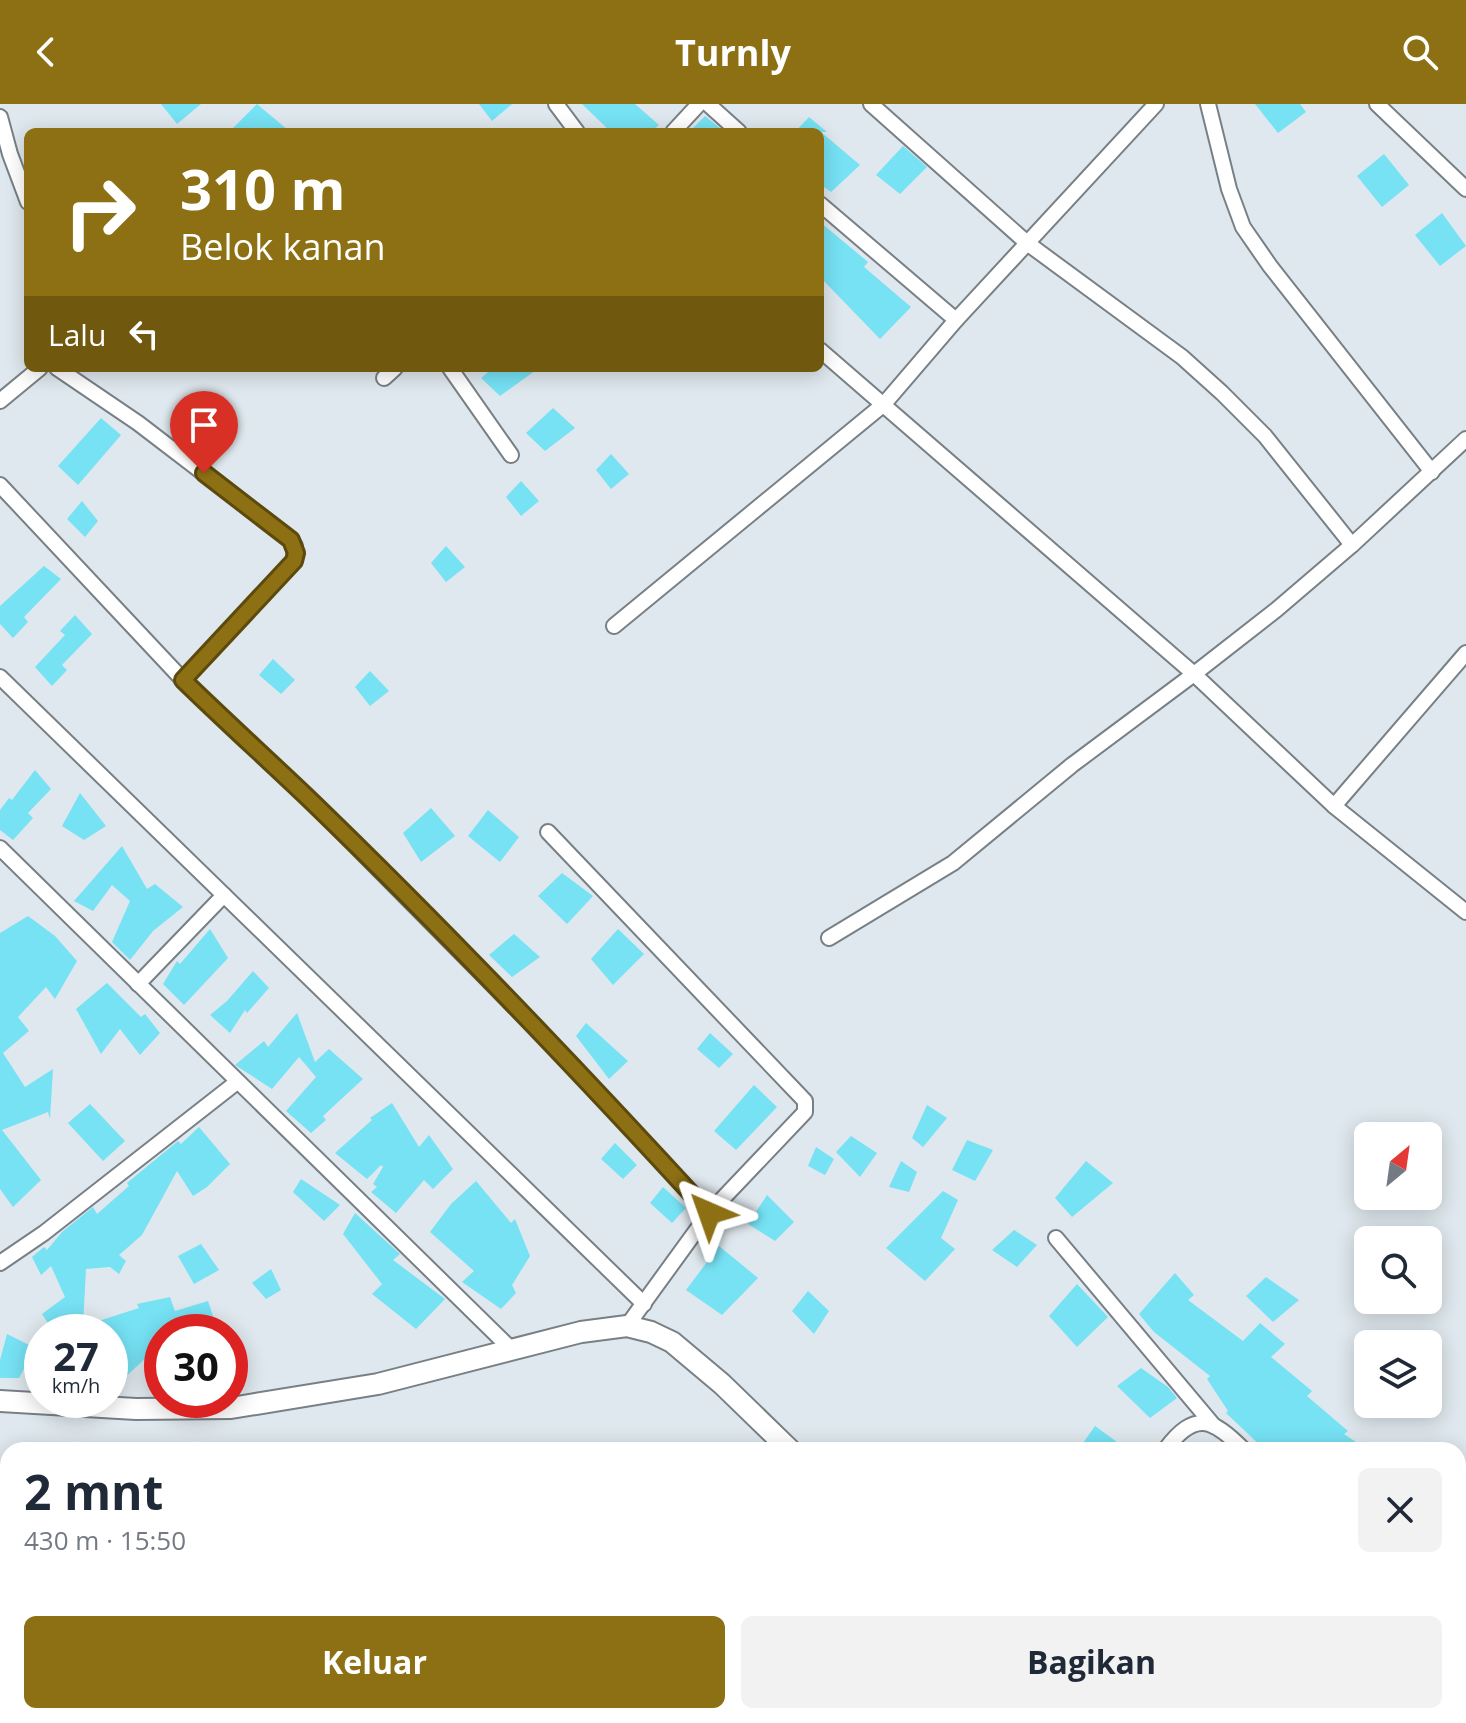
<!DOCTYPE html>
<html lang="id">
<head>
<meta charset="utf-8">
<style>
	body { margin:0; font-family:"Open Sans",sans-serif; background:#f2f2f3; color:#1f2937; height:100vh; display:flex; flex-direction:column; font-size:30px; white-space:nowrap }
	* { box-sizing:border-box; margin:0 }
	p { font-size:26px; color:#747a83 }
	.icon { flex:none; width:44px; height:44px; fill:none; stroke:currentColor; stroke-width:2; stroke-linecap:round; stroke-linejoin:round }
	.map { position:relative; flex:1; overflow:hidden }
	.details { position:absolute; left:0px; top:1338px; width:1466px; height:282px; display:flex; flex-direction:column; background:#fff; border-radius:24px 24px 0 0; box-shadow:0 4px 20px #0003 }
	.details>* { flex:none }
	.banner { position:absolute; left:24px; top:24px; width:800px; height:244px; border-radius:12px; box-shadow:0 4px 20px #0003; background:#8d7013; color:#fff; overflow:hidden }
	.needle { width:52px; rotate:29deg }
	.buttons { position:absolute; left:1354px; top:1018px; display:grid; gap:16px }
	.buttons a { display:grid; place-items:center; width:88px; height:88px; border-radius:12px; background:#fff; box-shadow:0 4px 20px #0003; font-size:40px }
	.speed { position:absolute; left:24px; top:1210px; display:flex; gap:16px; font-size:40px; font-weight:700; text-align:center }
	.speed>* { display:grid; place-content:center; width:104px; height:104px; border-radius:50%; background:#fff; box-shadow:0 4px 20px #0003; line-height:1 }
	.speed small { font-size:20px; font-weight:400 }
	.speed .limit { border:12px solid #d22; background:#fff; color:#111 }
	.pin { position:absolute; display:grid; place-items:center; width:68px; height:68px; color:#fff; margin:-82px -34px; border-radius:50% 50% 50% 0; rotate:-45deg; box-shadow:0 0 8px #0007 }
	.pin .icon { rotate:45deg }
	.me { position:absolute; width:88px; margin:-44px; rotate:317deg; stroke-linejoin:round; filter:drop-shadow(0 0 6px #0008) }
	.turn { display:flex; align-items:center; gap:28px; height:168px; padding:0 24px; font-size:36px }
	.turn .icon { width:104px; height:104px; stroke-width:2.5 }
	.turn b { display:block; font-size:56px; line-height:68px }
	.then { display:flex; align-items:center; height:76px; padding:0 24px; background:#0003; gap:16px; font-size:30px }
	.round { display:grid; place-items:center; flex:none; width:84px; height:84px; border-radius:12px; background:#f2f2f3 }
	.overview { display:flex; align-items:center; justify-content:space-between; height:136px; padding:0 24px }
	h1 { font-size:48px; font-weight:700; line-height:60px }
	.button { display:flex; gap:16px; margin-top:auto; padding:16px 24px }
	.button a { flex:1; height:92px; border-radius:12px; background:#8d7013; color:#fff; font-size:32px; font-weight:700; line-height:92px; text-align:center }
	.button a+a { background:#f2f2f3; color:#1f2937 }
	header { display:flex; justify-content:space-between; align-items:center; height:104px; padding:0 24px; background:#8d7013; color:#fff; font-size:36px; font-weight:700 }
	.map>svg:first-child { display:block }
	.building { fill:#76e2f4 }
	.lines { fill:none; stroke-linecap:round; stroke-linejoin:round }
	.service-casing { stroke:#788085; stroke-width:11 }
	.minor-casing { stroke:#788085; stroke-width:18 }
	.secondary-casing { stroke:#788085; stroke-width:24 }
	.service { stroke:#fff; stroke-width:7 }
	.minor { stroke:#fff; stroke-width:14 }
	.secondary { stroke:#fff; stroke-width:20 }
	.route-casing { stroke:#5c490c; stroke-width:20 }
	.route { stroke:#8d7013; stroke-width:14 }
</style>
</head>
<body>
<header><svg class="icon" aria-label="back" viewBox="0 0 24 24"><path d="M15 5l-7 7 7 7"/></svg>Turnly<svg class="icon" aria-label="search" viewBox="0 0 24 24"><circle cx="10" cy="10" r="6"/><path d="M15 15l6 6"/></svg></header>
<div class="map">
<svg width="1466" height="1619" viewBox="0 0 1466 1619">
	<rect width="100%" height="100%" fill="#dfe8ee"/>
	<g class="building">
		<polygon points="161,0 201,0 177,20"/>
		<polygon points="257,0 282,21 290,28 229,28"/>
		<polygon points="479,0 512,0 492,17"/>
		<polygon points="582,0 635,0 659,21 651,28 611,28"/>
		<polygon points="1255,0 1300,0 1306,8 1278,29"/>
		<polygon points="705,12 720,24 724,28 689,28"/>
		<polygon points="809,13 827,28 821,28 860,61 831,88 820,80 820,28 795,28"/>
		<polygon points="903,42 927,63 900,90 876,71"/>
		<polygon points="1384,50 1409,81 1382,103 1357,72"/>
		<polygon points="1442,109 1466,142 1440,162 1415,131"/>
		<polygon points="820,118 868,158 864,163 911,203 880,235 820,173"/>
		<polygon points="493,264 539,264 500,292 481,274"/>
		<polygon points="553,304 575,324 545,347 526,329"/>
		<polygon points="101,314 121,331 78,381 58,362"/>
		<polygon points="611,350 629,370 611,385 596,366"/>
		<polygon points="521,377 539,397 521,412 506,393"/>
		<polygon points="82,397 98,417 85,433 67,415"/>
		<polygon points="446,442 465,463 446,478 431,459"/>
		<polygon points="44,462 61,475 24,513 28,518 13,534 0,520 0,502"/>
		<polygon points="75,511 92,530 62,561 67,566 52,582 35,563 65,531 60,527"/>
		<polygon points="273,555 295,576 281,590 259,571"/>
		<polygon points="370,567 389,587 370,602 355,583"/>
		<polygon points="35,666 51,685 28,709 33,714 13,736 0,726 0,706 9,694 12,696"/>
		<polygon points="80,689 106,722 84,736 62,722"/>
		<polygon points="431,704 455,732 421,758 403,729"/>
		<polygon points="488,706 519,733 500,758 468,732"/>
		<polygon points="122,742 147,785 155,780 183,803 153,827 130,856 112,838 130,797 112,781 93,807 74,797"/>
		<polygon points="562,769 593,792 567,820 538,792"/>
		<polygon points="28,812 55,832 77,857 55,895 46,883 18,913 29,927 3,949 25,983 53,965 50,1015 48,1008 2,1026 41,1076 13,1103 0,1085 0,829"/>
		<polygon points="210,825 228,854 184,901 163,880 177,857 180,860"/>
		<polygon points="618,825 644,850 613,881 591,855"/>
		<polygon points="514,830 540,853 512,873 489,851"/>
		<polygon points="253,867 269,884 247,909 245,906 230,929 210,911 227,897"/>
		<polygon points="107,879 141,913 145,910 160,929 140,951 120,925 101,950 76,905"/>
		<polygon points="297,909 315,958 329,945 363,975 323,1012 326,1016 311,1029 286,1007 316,973 299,953 272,985 235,961 264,937 268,943"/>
		<polygon points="586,919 628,957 609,975 576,932"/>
		<polygon points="710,929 733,950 719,964 697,945"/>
		<polygon points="754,981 777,1003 736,1046 714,1027"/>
		<polygon points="392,999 419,1043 429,1031 453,1065 433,1085 424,1076 396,1109 371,1088 377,1083 373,1080 383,1063 381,1061 367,1075 335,1049 372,1016 370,1014"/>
		<polygon points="90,1000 125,1037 103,1057 68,1019"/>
		<polygon points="927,1001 947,1014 923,1043 912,1034"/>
		<polygon points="199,1023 230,1060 207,1083 193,1092 177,1067 142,1131 119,1151 126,1157 119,1170 110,1163 86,1165 83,1222 139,1204 137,1200 170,1193 175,1207 208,1197 214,1215 196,1228 162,1228 162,1239 122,1276 110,1246 110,1228 54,1228 42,1210 65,1193 51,1162 41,1171 32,1153 44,1143 47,1146 62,1128 93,1103 97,1110 129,1082 127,1079 178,1037 181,1040"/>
		<polygon points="851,1032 877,1049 860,1073 836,1048"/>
		<polygon points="967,1036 993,1046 975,1077 952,1066"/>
		<polygon points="615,1039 637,1061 623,1075 601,1055"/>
		<polygon points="816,1043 834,1055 825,1071 808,1062"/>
		<polygon points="901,1057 917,1068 909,1088 889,1083"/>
		<polygon points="1086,1057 1113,1079 1072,1113 1055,1094"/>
		<polygon points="301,1075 340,1101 324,1117 293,1088"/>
		<polygon points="476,1077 511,1119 515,1115 530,1152 512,1181 516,1189 501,1205 462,1178 474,1167 430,1128 451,1100"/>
		<polygon points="663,1083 686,1104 672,1119 650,1099"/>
		<polygon points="943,1087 958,1096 941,1134 955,1145 925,1177 886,1144"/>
		<polygon points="767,1091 794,1118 775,1137 748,1120"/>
		<polygon points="355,1109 400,1150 393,1156 445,1195 416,1225 372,1190 382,1180 343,1130"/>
		<polygon points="1014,1126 1037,1141 1017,1163 992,1146"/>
		<polygon points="201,1140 219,1166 194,1180 178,1152"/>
		<polygon points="719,1142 758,1174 722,1211 686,1186"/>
		<polygon points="271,1165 281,1186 266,1195 252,1179"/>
		<polygon points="1175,1169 1194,1191 1188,1196 1243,1237 1260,1219 1285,1240 1271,1253 1312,1287 1307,1292 1348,1327 1344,1330 1368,1346 1265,1346 1226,1309 1228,1307 1207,1275 1210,1272 1154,1228 1139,1210"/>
		<polygon points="1266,1173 1299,1196 1273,1218 1246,1192"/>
		<polygon points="1077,1180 1108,1213 1077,1243 1049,1212"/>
		<polygon points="808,1187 829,1207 814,1230 792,1207"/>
		<polygon points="7,1230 35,1244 19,1274 0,1274 0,1256"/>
		<polygon points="1141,1264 1168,1283 1177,1294 1150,1314 1117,1282"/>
		<polygon points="1095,1322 1128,1346 1078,1346"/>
	</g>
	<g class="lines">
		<g class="service-casing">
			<g id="service">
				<polyline points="924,1612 930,1619"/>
				<polyline points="760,1619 762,1612"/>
				<polyline points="1072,1619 1081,1612"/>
			</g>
		</g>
		<g class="minor-casing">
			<g id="minor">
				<polyline points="556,0 577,28"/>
				<polyline points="708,0 739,28"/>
				<polyline points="871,0 1027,139 1182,253 1222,289 1265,332 1352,441"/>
				<polyline points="1208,0 1229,85 1243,123 1270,162 1432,368"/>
				<polyline points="1377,0 1466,85"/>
				<polyline points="0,13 10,50 28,98"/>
				<polyline points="673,28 699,0"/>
				<polyline points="820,100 956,216"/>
				<polyline points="820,246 1194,570 1334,702 1466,808"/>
				<polyline points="57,264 138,319 291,436 295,442 294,457 183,576"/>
				<polyline points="450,264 511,351"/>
				<polyline points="384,274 395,264"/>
				<polyline points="0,297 40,264"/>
				<polyline points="0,381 183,576 307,693 571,960 709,1109 627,1222"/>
				<polyline points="614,522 884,300 956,216 1156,0"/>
				<polyline points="0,573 644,1200"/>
				<polyline points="1334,702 1466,549"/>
				<polyline points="548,728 805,997 805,1008 709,1109"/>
				<polyline points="0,744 512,1246"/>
				<polyline points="829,834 953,759 1072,661 1194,570 1276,506 1352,441 1466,335"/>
				<polyline points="138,880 224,791"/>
				<polyline points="1056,1134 1214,1322"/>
				<polyline points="0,1159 44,1129 237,978"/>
				<path d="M1165,1346C1195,1306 1212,1314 1244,1346"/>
				<polyline points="1458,1551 1466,1552"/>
				<polyline points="1386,1619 1393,1612"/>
			</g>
		</g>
		<g class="secondary-casing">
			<g id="secondary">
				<polyline points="0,1297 136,1305 231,1304 378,1280 581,1228 627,1222 651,1228 672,1238 722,1280 790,1346"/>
				<polyline points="1095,1612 1104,1619"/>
			</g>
		</g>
		<use href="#service" class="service"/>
		<use href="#minor" class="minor"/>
		<use href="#secondary" class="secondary"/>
	</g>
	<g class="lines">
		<g class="route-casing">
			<path id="route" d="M204,369L291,436L296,449L294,457L183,576C224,616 266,654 307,693C446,827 579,967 709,1109"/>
		</g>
		<use href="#route" class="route"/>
	</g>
</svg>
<div class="buttons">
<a><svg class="needle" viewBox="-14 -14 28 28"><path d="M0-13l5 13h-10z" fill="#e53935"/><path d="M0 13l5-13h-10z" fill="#747a83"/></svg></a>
<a><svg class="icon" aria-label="search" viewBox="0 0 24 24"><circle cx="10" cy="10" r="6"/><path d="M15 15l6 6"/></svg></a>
<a><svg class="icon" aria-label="layers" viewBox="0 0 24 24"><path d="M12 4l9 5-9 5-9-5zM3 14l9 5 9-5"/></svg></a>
</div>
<div class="speed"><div>27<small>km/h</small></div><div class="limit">30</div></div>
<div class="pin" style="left:204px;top:369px;background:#d93025"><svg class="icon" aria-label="arrive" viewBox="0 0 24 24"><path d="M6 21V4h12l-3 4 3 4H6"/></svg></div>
<svg class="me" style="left:709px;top:1109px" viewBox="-20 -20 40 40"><path d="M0-17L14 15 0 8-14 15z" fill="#8d7013" stroke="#fff" stroke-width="4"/></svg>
<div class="banner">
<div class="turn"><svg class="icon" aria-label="right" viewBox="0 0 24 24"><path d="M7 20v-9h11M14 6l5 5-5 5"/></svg><div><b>310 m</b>Belok kanan</div></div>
<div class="then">Lalu<svg class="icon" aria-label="left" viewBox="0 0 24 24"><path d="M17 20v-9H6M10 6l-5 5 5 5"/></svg></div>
</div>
<section class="details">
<div class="overview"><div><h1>2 mnt</h1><p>430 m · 15:50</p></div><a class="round"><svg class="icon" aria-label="close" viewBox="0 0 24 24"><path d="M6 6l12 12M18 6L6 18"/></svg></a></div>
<div class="button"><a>Keluar</a><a>Bagikan</a></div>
</section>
</div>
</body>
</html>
